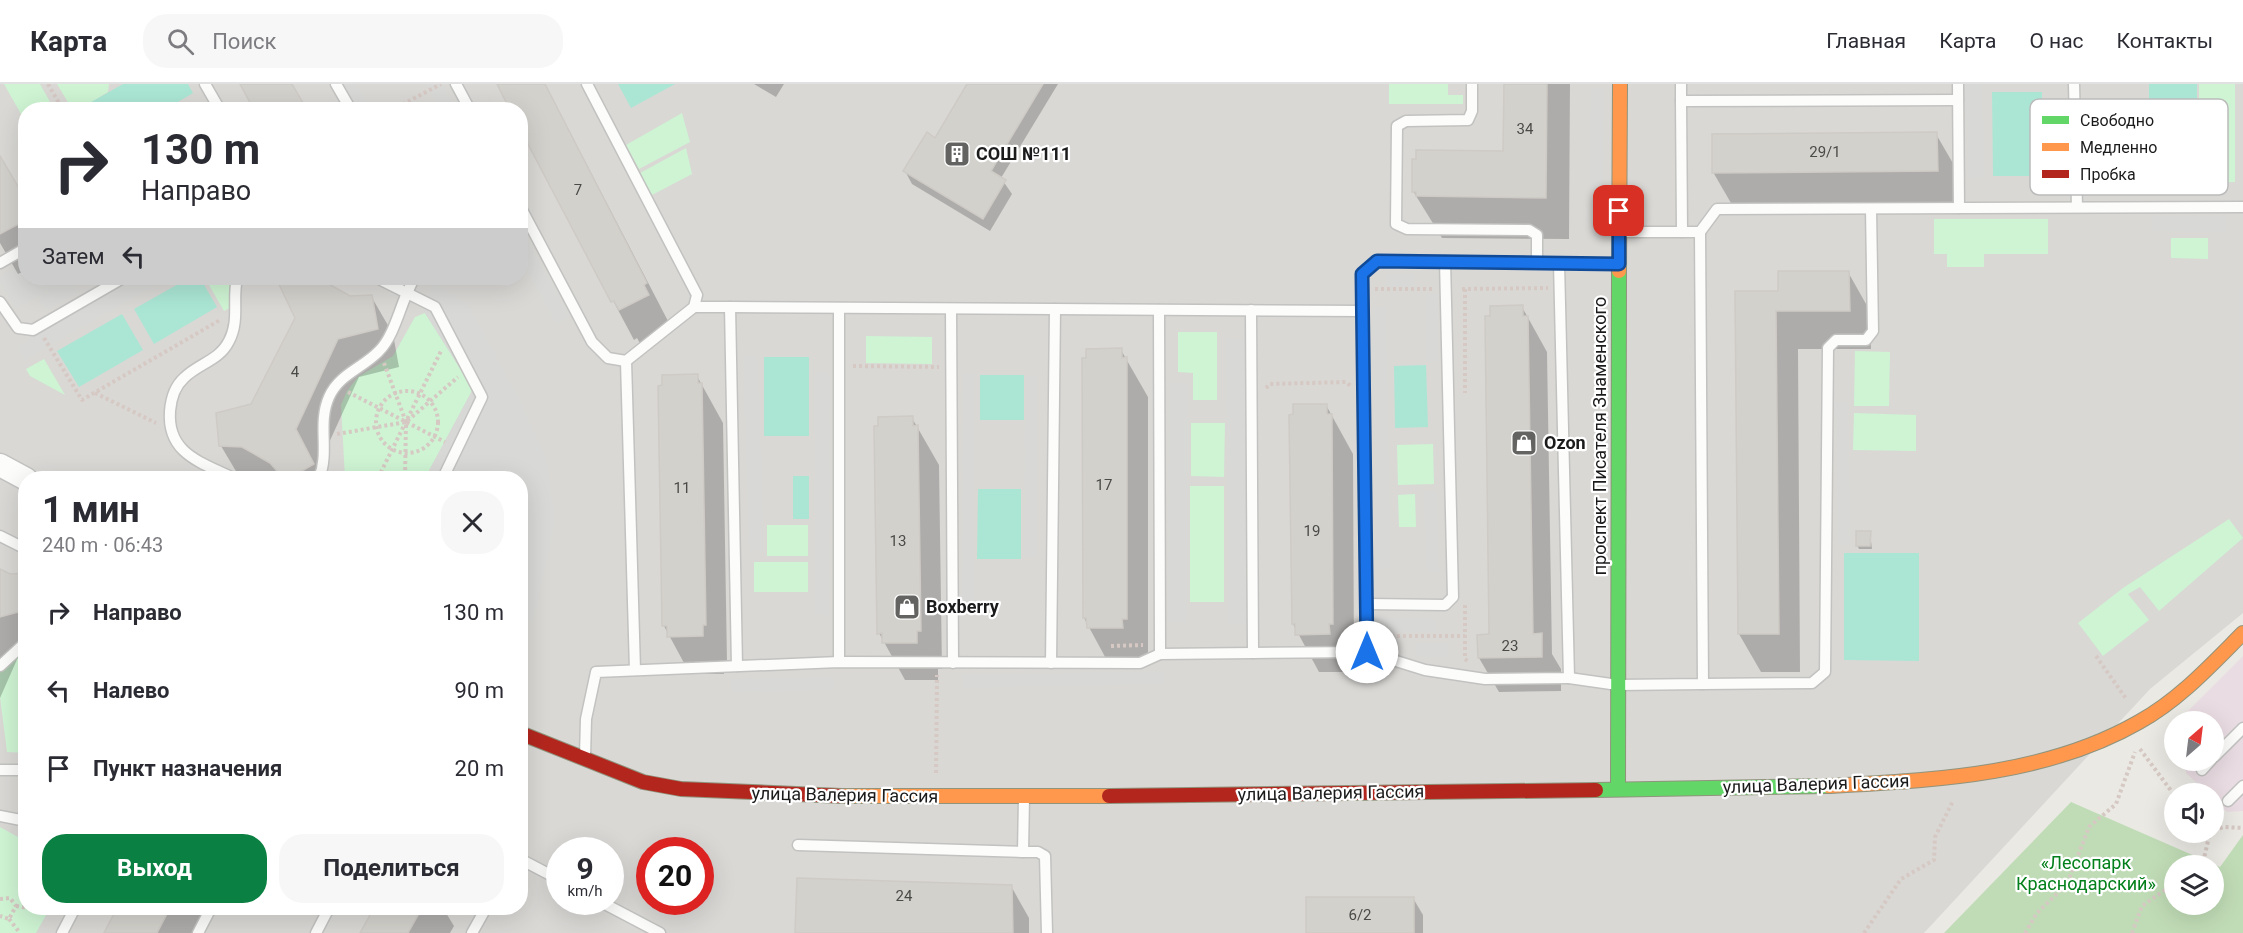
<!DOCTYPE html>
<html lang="ru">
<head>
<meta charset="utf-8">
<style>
	body { margin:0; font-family:Roboto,sans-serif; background:#f7f7f7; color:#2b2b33; height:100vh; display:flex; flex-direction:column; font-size:22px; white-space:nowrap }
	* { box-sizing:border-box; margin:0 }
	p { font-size:20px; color:#7c7c81 }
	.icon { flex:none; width:33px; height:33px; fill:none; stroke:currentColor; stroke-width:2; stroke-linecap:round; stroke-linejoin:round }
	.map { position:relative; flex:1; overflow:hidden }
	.sheet { position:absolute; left:18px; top:387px; width:510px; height:444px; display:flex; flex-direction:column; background:#fff; border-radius:24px; box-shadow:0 6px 24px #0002 }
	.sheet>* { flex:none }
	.guide { position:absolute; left:18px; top:18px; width:510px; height:183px; border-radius:24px; box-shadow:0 6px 24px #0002; background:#fff; color:#2b2b33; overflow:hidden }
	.needle { width:39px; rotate:28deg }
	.fabs { position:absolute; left:2164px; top:627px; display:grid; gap:12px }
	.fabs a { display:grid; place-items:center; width:60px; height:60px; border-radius:50%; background:#fff; box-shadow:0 6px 24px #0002; font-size:30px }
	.speed { position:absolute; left:546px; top:753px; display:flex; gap:12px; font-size:30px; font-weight:700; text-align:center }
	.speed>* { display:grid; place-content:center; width:78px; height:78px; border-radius:50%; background:#fff; box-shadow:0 6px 24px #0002; line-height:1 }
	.speed small { font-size:15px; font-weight:400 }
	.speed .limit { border:9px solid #d22; background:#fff; color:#111 }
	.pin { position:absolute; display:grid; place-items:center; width:51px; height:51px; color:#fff; margin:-26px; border-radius:12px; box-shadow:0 3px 9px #0006 }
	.me { position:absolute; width:66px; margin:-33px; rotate:0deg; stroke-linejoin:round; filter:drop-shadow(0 0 4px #0008) }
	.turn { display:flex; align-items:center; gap:21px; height:126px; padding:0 24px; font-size:27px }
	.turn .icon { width:78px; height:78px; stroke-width:2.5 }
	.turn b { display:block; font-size:42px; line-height:51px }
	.then { display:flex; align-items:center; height:57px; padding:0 24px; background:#0003; gap:12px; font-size:22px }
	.round { display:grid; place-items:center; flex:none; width:63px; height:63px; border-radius:24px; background:#f7f7f7 }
	.headline { display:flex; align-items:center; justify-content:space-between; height:102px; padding:0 24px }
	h1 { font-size:36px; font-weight:700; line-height:45px }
	.action { display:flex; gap:12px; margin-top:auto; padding:12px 24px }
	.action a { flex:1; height:69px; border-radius:24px; background:#0b8043; color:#fff; font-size:24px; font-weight:700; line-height:69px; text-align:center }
	.action a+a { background:#f7f7f7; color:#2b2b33 }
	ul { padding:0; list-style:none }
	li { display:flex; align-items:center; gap:18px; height:78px; padding:0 24px }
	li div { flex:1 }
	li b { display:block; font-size:22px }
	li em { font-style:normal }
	header { display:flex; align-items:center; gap:36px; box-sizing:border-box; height:84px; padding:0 30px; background:#fff; border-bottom:2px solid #e1e1e2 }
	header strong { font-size:28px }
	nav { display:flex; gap:33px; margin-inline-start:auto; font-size:21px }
	.search { width:420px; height:54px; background:#f7f7f7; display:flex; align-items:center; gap:15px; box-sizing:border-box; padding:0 21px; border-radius:24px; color:#7c7c81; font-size:22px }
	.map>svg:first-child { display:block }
	.residential { fill:#d9d8d5; fill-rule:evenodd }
	.industrial { fill:#e9dce2 }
	.forest { fill:#c0dcb6; fill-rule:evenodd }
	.park { fill:#cef4d3 }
	.pitch { fill:#abe6d4 }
	.parking { fill:#d8d8d6 }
	.shadow { fill:#0003 }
	.building { fill:#d3d1cc; stroke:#cecac5; stroke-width:1.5 }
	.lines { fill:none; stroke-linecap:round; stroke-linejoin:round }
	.lane-casing { stroke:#c2c2c0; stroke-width:13 }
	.street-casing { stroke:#c2c2c0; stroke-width:25 }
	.fast-casing { stroke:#90947c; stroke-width:16 }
	.slow-casing { stroke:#90947c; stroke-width:16 }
	.jam-casing { stroke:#90947c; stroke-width:16 }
	.path { stroke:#d6c8c3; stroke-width:4; stroke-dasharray:3 3; stroke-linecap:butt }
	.lane { stroke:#fcfcfb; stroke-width:10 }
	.street { stroke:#fcfcfb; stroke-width:22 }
	.fast { stroke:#63d668; stroke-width:14 }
	.slow { stroke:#ff974d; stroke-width:14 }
	.jam { stroke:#b3261e; stroke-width:14 }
	.route-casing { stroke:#114b97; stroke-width:15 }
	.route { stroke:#1a73e8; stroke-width:10 }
	.labels { text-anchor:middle; stroke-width:4.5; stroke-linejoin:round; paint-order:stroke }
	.number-label { font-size:15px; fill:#4a4a48 }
	.poi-label { font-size:18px; font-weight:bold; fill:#1b1b1b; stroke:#fff; text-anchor:start }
	.street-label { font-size:18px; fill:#1b1b1b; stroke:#fff }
	.park-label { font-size:18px; fill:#03801b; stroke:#fff }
	.key { fill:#fff; stroke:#bbb; stroke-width:1.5 }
	.key-label { font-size:16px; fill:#1b1b1b }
</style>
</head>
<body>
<header>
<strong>Карта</strong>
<div class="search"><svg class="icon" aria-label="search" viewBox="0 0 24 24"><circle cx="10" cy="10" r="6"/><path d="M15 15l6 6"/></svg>Поиск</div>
<nav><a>Главная</a><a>Карта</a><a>О нас</a><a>Контакты</a></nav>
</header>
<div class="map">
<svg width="2243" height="849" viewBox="0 0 2243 849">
	<rect width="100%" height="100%" fill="#eae9e4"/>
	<path class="residential" d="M0,0H2243V529L2150,605L1924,849H0ZM26,26H520V194H26ZM26,394H520V824H26ZM560,766H610V818H560ZM650,766H700V818H650Z"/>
	<polygon class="industrial" points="2243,572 2243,727 2227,728 2214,715 2214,710 2208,709 2186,689 2186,677 2214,676 2214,638 2179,636"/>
	<path class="forest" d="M2071,718L2220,783L2243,751V849H1944ZM2175,782H2214V820H2175Z"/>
	<g class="park">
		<polygon points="4,0 40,0 54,25 26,26 25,37"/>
		<polygon points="57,0 109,0 108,8 79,26 72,25"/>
		<polygon points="1389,0 1448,0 1448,11 1463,11 1463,20 1389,20"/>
		<polygon points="2199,0 2235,0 2235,98 2199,99"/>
		<polygon points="682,29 690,58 639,85 626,61"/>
		<polygon points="686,64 692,90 652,111 640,89"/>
		<polygon points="1934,135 2048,135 2048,170 1984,170 1984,183 1947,183 1947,170 1934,170"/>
		<polygon points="2171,154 2208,154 2208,175 2171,174"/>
		<polygon points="205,194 231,194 233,222 224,227"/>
		<polygon points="425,229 473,305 425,394 345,394 341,321 347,307 358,293 393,272 415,233"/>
		<polygon points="1178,248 1217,248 1217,316 1193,316 1193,289 1178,288"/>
		<polygon points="866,252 932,253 932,280 866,279"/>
		<polygon points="1855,267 1890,268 1889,322 1854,322"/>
		<polygon points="44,275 65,311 30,292 26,285"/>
		<polygon points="1854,329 1916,331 1916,367 1853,366"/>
		<polygon points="1191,339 1225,339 1224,393 1191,392"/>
		<polygon points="1433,360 1434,400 1398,401 1397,361"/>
		<rect x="1190" y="402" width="34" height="116"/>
		<polygon points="1415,410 1416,443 1399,443 1398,411"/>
		<polygon points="2229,435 2243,454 2159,527 2140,503 2128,510 2149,536 2103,572 2078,539 2123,504"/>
		<rect x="767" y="441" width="41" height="31"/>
		<rect x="754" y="478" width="54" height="30"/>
		<polygon points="25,553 25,669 7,668 0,613 0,581"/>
		<polygon points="0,743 25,757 26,824 50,824 36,849 0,849"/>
	</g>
	<g class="pitch">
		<polygon points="123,0 188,0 193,9 166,25 79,25"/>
		<polygon points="618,0 675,0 631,24"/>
		<polygon points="2149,0 2197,0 2197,72 2149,71"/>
		<polygon points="1992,8 2042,8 2043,92 1993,92"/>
		<polygon points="189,194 200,194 217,223 154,260 134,225"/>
		<polygon points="122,230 143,266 79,303 57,267"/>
		<rect x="764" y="273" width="45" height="79"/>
		<polygon points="1426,281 1428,343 1395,344 1394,282"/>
		<rect x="980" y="291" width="44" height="45"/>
		<rect x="793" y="392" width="16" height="43"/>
		<polygon points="978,405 1021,405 1021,475 977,475"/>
		<polygon points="1844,469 1919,469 1919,577 1844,576"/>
	</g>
	<g class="parking">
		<polygon points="341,0 356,0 371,25 356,25"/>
		<polygon points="426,0 443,0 456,25 439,25"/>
		<polygon points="1965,0 1982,0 1985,93 1968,94"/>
		<polygon points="1591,4 1604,4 1603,107 1590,107"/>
		<polygon points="2152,131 2226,132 2226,148 2152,147"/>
		<polygon points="521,143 570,233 556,240 521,174"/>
		<polygon points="25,178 26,194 69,194 15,225 0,199 0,193"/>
		<polygon points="1415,189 1415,203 1386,203 1386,190"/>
		<polygon points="136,194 167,194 25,276 17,262"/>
		<polygon points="69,195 78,209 46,227 38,213"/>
		<polygon points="433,199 469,222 517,311 547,376 555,439 533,537 521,531 520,394 425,394 473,305 423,226"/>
		<rect x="2239" y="203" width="4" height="177"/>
		<polygon points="1425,210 1438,210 1439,277 1426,277"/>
		<polygon points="1372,223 1386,223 1391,484 1377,485"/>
		<polygon points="1226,255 1245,255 1246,540 1228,540"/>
		<polygon points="743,272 758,272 764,467 749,467"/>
		<polygon points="815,288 830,288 829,531 815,531"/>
		<polygon points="963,290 975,290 975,521 962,521"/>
		<polygon points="1025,292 1037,292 1037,473 1024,473"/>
		<polygon points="1169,299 1188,299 1187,539 1168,539"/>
		<polygon points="1835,318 1848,318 1850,461 1838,461"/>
		<polygon points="1424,407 1437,407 1439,488 1426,488"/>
		<polygon points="1374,534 1436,534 1436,548 1373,548"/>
		<rect x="1416" y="559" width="32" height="14"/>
		<polygon points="1164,587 1164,600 963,604 962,591"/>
		<polygon points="833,593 834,606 731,608 731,595"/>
	</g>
	<g class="shadow">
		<polygon points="499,0 545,0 668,237 665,239 670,249 642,263 637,254 634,256 520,42 520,26"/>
		<polygon points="754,0 784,0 776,13"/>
		<polygon points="969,0 1058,0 1001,94 1012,110 990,147 912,100 905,87 935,56"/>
		<polygon points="1504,0 1570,0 1569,155 1442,154 1413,107 1505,69"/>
		<polygon points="1936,50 1958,88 1959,125 1735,126 1713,88"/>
		<polygon points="0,75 26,119 26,186 18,190 0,159"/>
		<polygon points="1848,188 1870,227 1871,265 1798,265 1800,588 1761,588 1739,550 1737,208 1779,208"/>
		<polygon points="281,194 316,194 349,214 371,212 393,250 399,283 359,293 317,385 322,394 240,394 221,362 253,322 297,234 279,195"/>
		<polygon points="1522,223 1547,268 1552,570 1561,585 1561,607 1499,608 1479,574 1491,552"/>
		<polygon points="1121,266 1148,313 1148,573 1110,582 1084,534"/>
		<polygon points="697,292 723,339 727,578 724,578 724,590 690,590 664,542"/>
		<polygon points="1326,321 1353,370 1354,577 1350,577 1351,588 1319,588 1293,540"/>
		<polygon points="912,334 939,381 942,585 938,585 938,596 905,596 879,549"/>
		<polygon points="1870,449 1872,465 1859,465 1857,461"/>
		<polygon points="0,487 9,492 26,491 26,570 19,571 0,614"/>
		<polygon points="1011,802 1029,834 1029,849 797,849"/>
		<polygon points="1413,814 1423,831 1423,849 1308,849"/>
		<polygon points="119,824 212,824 198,849 106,849"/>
		<polygon points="375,824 443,824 454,842 450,849 362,849"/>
	</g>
	<g class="building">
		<polygon points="240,0 292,0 307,26 254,26"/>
		<polygon points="497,0 545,0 647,199 644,201 649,211 619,226 614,217 611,218 520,45 520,26 510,26"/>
		<polygon points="967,0 1043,0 991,87 1006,96 983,135 903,87 927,48 935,54"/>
		<polygon points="1504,0 1547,0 1546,114 1416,112 1416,108 1412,108 1412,75 1416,75 1416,66 1503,67"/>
		<polygon points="1937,48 1938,87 1712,89 1712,50"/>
		<polygon points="0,72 26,116 26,136 0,150"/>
		<polygon points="1778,187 1849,187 1850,227 1776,227 1779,550 1738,550 1735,207 1778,207"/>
		<polygon points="276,194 318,194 350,212 372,211 378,245 338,255 296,345 314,380 290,394 283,394 270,379 242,363 219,362 216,329 251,320 295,234"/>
		<polygon points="1523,221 1523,232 1528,232 1533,550 1542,549 1542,573 1478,574 1477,551 1489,550 1485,232 1490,232 1490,222"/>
		<polygon points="1122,264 1122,274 1127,273 1127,535 1122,535 1123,544 1087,544 1086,534 1083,534 1082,274 1086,274 1086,265"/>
		<polygon points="698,290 698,299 702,299 706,541 703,541 703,552 667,553 667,542 662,542 658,302 662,301 662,291"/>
		<polygon points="1293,320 1327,320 1327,330 1332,330 1333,540 1329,540 1330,550 1295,551 1295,540 1292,540 1289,331 1293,330"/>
		<polygon points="913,332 913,342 918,341 921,547 917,547 917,559 882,559 882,549 877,550 874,342 878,342 878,333"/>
		<polygon points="1856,447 1871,447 1870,462 1856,462"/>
		<polygon points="0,485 10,490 26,489 26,526 0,533"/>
		<polygon points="797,794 1012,801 1013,849 795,849"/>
		<rect x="1306" y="813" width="108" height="36"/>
		<polygon points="117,824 170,824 157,849 104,849"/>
		<polygon points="374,824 422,824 408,849 360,849"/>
	</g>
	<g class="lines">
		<g class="lane-casing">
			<g id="lane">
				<polyline points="205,0 220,26"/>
				<polyline points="336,0 351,26"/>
				<polyline points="456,0 470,26"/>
				<polyline points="1472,0 1472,27 1468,36 1406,37 1397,42 1396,140 1407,145 1529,146 1537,151 1537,179"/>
				<polyline points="1681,0 1681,17"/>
				<polyline points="1958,0 1959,124"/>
				<polyline points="2074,0 2077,123"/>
				<polyline points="520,122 592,258 608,274 626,277 694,223 697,211 587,0"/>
				<polyline points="1622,148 1700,148 1717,125 2243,123"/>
				<polyline points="1682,148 1681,17 1958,16"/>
				<polyline points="0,179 26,164"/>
				<polyline points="1559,179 1616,180"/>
				<polyline points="414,194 407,209 435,223 482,313 443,394"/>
				<polyline points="0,218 18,244 33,246 123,194"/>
				<polyline points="694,223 730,223 737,582"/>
				<polyline points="730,223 1363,227 1362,190 1377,177 1559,179 1569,594 1485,595 1425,586 1367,568"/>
				<polyline points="951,225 953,579"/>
				<polyline points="1159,226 1160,570"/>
				<polyline points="1251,226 1253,569 1367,568 1363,227"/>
				<polyline points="626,277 635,586"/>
				<path d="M233,394C201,378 167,370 170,327C171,315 175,302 184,294C199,279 219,277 229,257C240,236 232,215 237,194"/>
				<path d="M319,394C330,368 317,340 329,313C339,290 363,284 379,267C393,253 399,227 407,209L377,194"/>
				<polyline points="0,452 26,465"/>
				<polyline points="1367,520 1445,521 1453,513 1445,177"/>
				<polyline points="839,578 839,224"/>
				<polyline points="1051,579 1055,225"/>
				<polyline points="0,582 26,558"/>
				<polyline points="1569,594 1618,601 1703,600 1700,148"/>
				<polyline points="1703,600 1812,599 1825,588 1828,264 1836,256 1866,256 1873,247 1871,125"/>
				<polyline points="585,672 586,635 596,588 839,578 1140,579 1160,570 1253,569"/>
				<polyline points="2214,673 2243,644"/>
				<polyline points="0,686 26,686"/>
				<polyline points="2202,686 2211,676"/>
				<polyline points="1024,713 1023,768 1038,768 1045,772 1047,849"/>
				<polyline points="2228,717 2243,702"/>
				<polyline points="0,732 26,737"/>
				<polyline points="798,761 1023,768"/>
				<polyline points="520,775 560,796"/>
				<polyline points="601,818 660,849"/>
				<polyline points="62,849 75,824"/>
				<polyline points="198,849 211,824"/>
				<polyline points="316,849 329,824"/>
				<polyline points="472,849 486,824"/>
			</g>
		</g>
		<g class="street-casing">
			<polyline id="street" points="0,381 26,395"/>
		</g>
		<g class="fast-casing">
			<g id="fast">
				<polyline points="1618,704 1619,187"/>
				<polyline points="1596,706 1828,702"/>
			</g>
		</g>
		<g class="slow-casing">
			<g id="slow">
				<polyline points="1619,187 1620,0"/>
				<path d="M1828,702C1933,696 2045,692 2139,638C2179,616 2211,581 2243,549"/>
				<polyline points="842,712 1109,712"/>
			</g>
		</g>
		<g class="jam-casing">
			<g id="jam">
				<polyline points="520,649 643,698 681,705 842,712"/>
				<polyline points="1109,712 1596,706"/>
			</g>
		</g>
		<g class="path">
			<polyline points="48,0 63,26"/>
			<polyline points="392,26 441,0"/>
			<polyline points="1375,205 1434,205"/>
			<polyline points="1462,205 1548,204"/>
			<polyline points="1465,205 1465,309"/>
			<polyline points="44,254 82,316 220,236"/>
			<polyline points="384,279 406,338 405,394"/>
			<polyline points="853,282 939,283"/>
			<polyline points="1266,304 1270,300 1346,298 1351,302"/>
			<circle cx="407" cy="338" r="31"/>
			<polyline points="348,308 445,358"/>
			<polyline points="95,309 156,339"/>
			<polyline points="337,350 406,338 458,293"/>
			<polyline points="378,394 442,265"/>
			<polyline points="1465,521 1465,575 1469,578"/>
			<polyline points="1379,552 1465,552"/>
			<polyline points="1111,562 1143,561"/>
			<polyline points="2096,572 2127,616"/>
			<polyline points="2140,665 2175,712"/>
			<polyline points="936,689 937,591"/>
			<polyline points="2214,746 2224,743 2243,744"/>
			<polyline points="2199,782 2203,779 2210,748"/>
			<polyline points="0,815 10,814 16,822 9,835 0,832"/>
			<polyline points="16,822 57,829"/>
			<polyline points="9,835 20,849"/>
			<polyline points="1864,849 1901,795 1934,776 1935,753 1953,717"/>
			<polyline points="2025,849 2037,829 2067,800 2089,743 2116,720 2135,668"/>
			<polyline points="2132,849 2142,822 2175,799"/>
		</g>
		<use href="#lane" class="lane"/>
		<use href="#street" class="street"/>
		<use href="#fast" class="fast"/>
		<use href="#slow" class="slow"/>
		<use href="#jam" class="jam"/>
	</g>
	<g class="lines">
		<g class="route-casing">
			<polyline id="route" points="1367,568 1362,190 1377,177 1619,180 1619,127"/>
		</g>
		<use href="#route" class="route"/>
	</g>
	<defs>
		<g id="building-square" transform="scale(1.35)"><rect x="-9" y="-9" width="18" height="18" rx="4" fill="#636361" stroke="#fff"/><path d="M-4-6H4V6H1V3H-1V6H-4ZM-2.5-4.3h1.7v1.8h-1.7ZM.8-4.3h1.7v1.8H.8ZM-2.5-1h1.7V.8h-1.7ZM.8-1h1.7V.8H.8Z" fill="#fff"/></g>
		<g id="shop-square" transform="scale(1.35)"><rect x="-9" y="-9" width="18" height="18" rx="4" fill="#636361" stroke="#fff"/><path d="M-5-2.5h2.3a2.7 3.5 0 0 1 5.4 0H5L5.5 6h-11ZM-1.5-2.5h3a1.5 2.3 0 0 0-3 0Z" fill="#fff"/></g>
	</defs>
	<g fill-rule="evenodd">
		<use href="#building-square" x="957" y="70"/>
		<use href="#shop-square" x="1524" y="359"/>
		<use href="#shop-square" x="907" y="523"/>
	</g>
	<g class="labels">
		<g class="number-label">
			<text x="1525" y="50">34</text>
			<text x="1825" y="73">29/1</text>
			<text x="578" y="111">7</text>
			<text x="295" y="293">4</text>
			<text x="1104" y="406">17</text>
			<text x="682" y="409">11</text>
			<text x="1312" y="452">19</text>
			<text x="898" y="462">13</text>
			<text x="1510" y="567">23</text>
			<text x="904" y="817">24</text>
			<text x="1360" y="836">6/2</text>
		</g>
		<g class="poi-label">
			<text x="976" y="76">СОШ №111</text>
			<text x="1544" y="365">Ozon</text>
			<text x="926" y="529">Boxberry</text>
		</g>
		<g class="street-label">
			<text transform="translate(1600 352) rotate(-90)" y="6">проспект Писателя Знаменского</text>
			<text transform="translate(1816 700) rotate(-2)" y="6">улица Валерия Гассия</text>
			<text transform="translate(1331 709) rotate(-1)" y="6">улица Валерия Гассия</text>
			<text transform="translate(845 711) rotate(1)" y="6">улица Валерия Гассия</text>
		</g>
		<g class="park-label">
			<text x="2086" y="785">«Лесопарк<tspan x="2086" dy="21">Краснодарский»</tspan></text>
		</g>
	</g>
	<rect x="2030" y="15" width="198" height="96" rx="9" class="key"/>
	<rect x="2042" y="32" width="27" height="8" fill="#63d668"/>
	<rect x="2042" y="59" width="27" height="8" fill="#ff974d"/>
	<rect x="2042" y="86" width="27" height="8" fill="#b3261e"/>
	<g class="key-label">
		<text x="2080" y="42">Свободно</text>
		<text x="2080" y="69">Медленно</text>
		<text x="2080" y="96">Пробка</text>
	</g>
</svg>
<div class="fabs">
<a><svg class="needle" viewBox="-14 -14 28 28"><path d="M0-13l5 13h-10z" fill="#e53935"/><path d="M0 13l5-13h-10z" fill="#7c7c81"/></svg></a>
<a><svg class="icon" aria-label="sound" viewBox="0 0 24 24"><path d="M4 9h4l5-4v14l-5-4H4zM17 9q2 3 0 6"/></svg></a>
<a><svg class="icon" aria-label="layers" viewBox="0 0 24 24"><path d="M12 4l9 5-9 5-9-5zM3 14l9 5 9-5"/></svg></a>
</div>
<div class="speed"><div>9<small>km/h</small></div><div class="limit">20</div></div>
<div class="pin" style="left:1619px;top:127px;background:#d93025"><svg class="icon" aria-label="arrive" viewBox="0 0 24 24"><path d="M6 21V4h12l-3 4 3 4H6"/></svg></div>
<svg class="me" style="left:1367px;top:568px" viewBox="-20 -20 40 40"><circle r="19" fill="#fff"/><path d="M0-13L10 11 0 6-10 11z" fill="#1a73e8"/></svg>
<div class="guide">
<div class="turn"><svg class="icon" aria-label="right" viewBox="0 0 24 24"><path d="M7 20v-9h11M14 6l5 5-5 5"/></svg><div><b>130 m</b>Направо</div></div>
<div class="then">Затем<svg class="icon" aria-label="left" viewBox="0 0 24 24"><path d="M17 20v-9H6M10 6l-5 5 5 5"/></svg></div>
</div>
<section class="sheet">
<div class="headline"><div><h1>1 мин</h1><p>240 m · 06:43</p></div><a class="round"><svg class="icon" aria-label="close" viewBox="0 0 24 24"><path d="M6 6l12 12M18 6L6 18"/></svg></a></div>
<ul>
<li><svg class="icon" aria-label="right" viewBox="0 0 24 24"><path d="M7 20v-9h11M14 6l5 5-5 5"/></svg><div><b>Направо</b></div><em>130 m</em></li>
<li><svg class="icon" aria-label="left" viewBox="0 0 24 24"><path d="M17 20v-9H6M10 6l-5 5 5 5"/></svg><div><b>Налево</b></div><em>90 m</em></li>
<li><svg class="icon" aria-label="arrive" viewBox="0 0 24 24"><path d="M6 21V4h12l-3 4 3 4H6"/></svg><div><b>Пункт назначения</b></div><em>20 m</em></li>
</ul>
<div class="action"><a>Выход</a><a>Поделиться</a></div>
</section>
</div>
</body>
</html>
